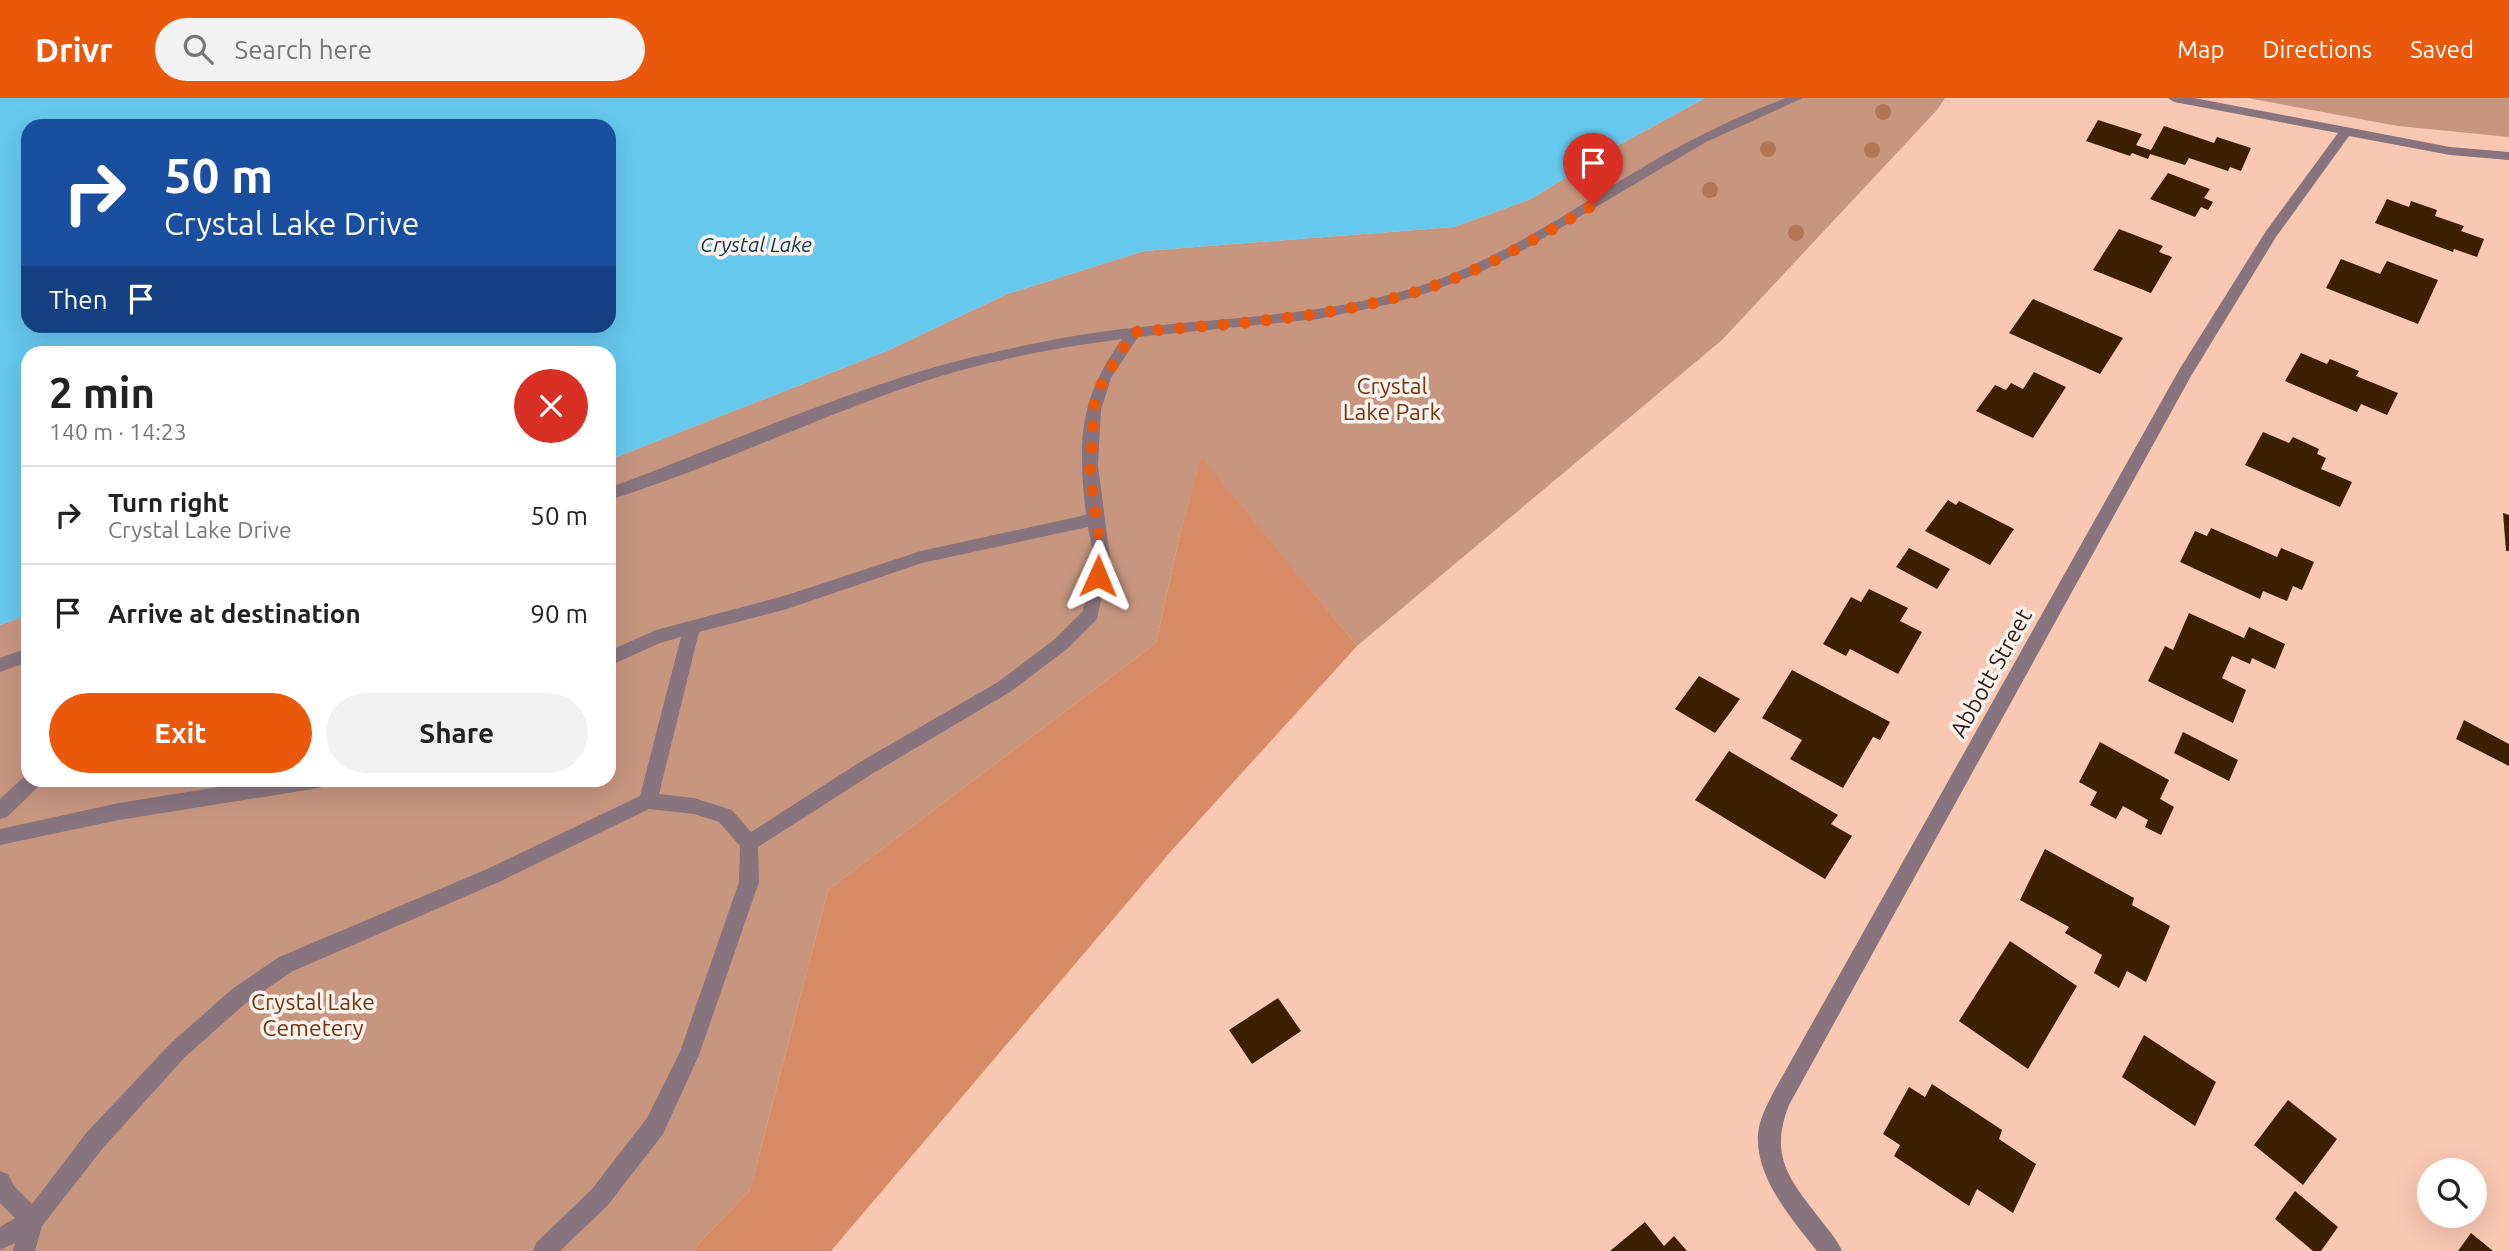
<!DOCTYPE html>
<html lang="en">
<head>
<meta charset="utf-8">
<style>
	body { margin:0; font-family:Ubuntu,sans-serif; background:#f2f2f2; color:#222; height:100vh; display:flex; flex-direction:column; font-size:26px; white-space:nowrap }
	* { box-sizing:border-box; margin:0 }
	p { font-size:23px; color:#767676 }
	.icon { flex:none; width:38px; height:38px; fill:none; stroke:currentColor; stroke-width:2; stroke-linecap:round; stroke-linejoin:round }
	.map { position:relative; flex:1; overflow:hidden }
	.details { position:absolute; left:21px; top:248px; width:595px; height:441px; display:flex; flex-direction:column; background:#fff; border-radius:21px; box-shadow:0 7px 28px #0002 }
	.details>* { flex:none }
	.banner { position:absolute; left:21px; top:21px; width:595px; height:214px; border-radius:21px; box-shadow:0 7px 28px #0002; background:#1a4fa0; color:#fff; overflow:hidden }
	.buttons { position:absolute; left:2417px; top:1060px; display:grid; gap:14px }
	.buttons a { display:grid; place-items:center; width:70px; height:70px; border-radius:50%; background:#fff; box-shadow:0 7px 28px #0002; font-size:35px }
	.pin { position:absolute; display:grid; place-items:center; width:60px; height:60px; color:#fff; margin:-72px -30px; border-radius:50% 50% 50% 0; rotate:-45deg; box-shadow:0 0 7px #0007 }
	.pin .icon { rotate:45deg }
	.me { position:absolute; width:77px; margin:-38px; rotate:1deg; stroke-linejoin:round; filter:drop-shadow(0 0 5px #0008) }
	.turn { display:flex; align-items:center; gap:24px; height:147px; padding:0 28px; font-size:32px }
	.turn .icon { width:91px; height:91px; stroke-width:2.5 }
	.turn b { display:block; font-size:49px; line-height:60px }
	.then { display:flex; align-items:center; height:66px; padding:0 28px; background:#0003; gap:14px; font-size:26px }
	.round { display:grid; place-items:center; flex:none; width:74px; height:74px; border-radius:37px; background:#f2f2f2 }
	.head { display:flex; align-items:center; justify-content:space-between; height:119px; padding:0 28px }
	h1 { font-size:42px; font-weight:600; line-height:52px }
	.primary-button { display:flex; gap:14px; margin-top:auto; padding:14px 28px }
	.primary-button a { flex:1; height:80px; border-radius:42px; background:#ea580c; color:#fff; font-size:28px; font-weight:600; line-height:80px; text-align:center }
	.primary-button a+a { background:#f2f2f2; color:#222 }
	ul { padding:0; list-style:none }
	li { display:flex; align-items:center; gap:21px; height:98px; padding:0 28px; border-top:2px solid #e0e0e0 }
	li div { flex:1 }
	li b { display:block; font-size:26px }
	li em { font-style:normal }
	header { display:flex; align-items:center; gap:42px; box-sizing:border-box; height:98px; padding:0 35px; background:#ea580c; color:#fff }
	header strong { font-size:33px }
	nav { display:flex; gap:38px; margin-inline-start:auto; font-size:24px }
	.search { width:490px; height:63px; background:#f2f2f2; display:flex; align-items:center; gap:18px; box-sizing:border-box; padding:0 24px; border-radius:38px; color:#767676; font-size:26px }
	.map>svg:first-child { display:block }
	.green { fill:#c8967f }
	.forest { fill:#d78b67 }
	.water { fill:#67c8ee; fill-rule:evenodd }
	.building { fill:#3d2000 }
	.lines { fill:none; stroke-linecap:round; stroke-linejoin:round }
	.minor { fill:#88747e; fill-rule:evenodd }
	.tree { fill:#b27656 }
	.route { stroke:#ea580c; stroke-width:12; stroke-dasharray:0 21.6 }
	.labels { text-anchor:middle; stroke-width:7; stroke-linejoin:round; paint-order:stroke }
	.far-water-label { font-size:21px; font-style:italic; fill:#0b3848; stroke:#fdf3ee }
	.park-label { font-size:23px; fill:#78330a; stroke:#fdf3ee }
	.street-label { font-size:23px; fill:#2f1d15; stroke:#fdf3ee }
</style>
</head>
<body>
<header>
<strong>Drivr</strong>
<div class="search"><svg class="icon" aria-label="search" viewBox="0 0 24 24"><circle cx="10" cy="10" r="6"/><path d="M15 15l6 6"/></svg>Search here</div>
<nav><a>Map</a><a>Directions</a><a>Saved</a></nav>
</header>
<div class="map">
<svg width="2509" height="1153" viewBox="0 0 2509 1153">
	<rect width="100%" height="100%" fill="#f9c8b2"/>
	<g class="green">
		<polygon points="1705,0 1945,0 1937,12 1722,242 1357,548 1201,360 1181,432 1156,545 828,792 750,1092 692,1153 0,1153 0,527 28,517 28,682 609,682 609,362 889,252 1007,196 1144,153 1454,129 1531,101 1617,48"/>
		<polygon points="2247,0 2509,0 2509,39 2398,28"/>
	</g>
	<polygon class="forest" points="1201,359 1357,548 1172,752 831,1153 692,1153 750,1092 828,792 1156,545 1181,432"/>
	<path class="water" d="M0,0H1705L1617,48L1531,101L1454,129L1144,153L1007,196L889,252L609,362V256H28V517L0,527ZM28,28H609V228H28Z"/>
	<g class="building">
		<polygon points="2098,22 2142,36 2136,47 2151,52 2164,28 2214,45 2217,39 2251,50 2241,73 2230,69 2228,73 2189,60 2185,67 2150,56 2148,61 2132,55 2130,58 2086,43"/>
		<polygon points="2168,75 2210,91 2204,100 2213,104 2208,112 2201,109 2195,119 2150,101"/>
		<polygon points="2387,101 2409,109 2411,103 2437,112 2435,118 2464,128 2461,133 2484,141 2477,159 2454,151 2453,154 2375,125"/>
		<polygon points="2119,131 2163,148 2159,154 2172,159 2151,195 2093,172"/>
		<polygon points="2341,161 2380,176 2387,163 2438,182 2418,226 2326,190"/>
		<polygon points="2033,201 2123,240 2100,276 2009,235"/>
		<polygon points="2301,255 2327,266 2330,261 2359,273 2356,278 2398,295 2387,317 2361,306 2357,314 2285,283"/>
		<polygon points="2034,274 2066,289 2033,340 1976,313 1995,287 2006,292 2011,285 2023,291"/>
		<polygon points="2263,334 2289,345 2293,339 2319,351 2317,356 2326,360 2321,371 2352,384 2340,409 2245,367"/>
		<polygon points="1948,402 1956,407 1959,403 2014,431 1990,467 1925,433"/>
		<polygon points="2503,415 2509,417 2509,453 2506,453"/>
		<polygon points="2211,430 2277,459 2281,450 2314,464 2302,492 2293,488 2287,503 2263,493 2260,501 2180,464 2195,433 2207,438"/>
		<polygon points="1909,450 1950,471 1937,491 1896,469"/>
		<polygon points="1869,491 1908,510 1900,523 1922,534 1898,576 1850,551 1846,558 1823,546 1851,499 1861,504"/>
		<polygon points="2189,515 2244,540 2249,529 2285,546 2275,571 2252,560 2250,566 2232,558 2222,580 2246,592 2233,625 2148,583 2165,548 2173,552"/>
		<polygon points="1792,572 1890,624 1880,642 1873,639 1843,690 1790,661 1802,642 1762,620"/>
		<polygon points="1699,578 1740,601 1715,635 1675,611"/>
		<polygon points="2464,622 2509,646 2509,668 2456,641"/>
		<polygon points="2183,634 2238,662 2229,683 2174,655"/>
		<polygon points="2100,644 2169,682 2160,701 2174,709 2161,737 2145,729 2148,722 2123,708 2116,721 2090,707 2097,694 2079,684"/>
		<polygon points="1729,653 1838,717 1831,726 1852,738 1825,781 1695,702"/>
		<polygon points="2045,751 2134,800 2132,807 2170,828 2146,884 2127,873 2119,890 2094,875 2102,857 2065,835 2069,829 2020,802"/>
		<polygon points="2010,843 2077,888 2028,971 1959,923"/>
		<polygon points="1278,900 1301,933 1252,966 1229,932"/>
		<polygon points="2144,937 2216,984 2195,1028 2122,979"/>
		<polygon points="1932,986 2002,1032 1999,1041 2036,1066 2013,1115 1977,1091 1969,1108 1894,1058 1900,1047 1883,1036 1909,989 1925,999"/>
		<polygon points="2288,1002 2337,1041 2303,1087 2254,1047"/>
		<polygon points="2295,1093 2338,1129 2321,1153 2313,1153 2275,1121"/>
		<polygon points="1645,1124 1664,1148 1674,1138 1687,1153 1610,1153"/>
		<polygon points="2471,1135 2493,1153 2458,1153"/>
	</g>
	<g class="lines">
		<g class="minor">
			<path d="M1786,0H1803L1706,44L1525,151L1479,175L1430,194L1390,206L1318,221L1138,239L1111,280L1101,312L1098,368L1110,459L1097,521L1067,551L1010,594L872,676L758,749L759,784L699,957L663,1036L608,1107L560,1153H533L536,1145L592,1091L647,1020L680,954L739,784L740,748L719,724L694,716L649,711L499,784L293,873L246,905L185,959L103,1050L42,1128L35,1153H13L15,1145L0,1152V1129L15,1120L0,1105V1073L8,1076L14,1088L32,1106L87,1034L171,945L232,891L279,859L485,772L640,698L681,539L660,545L609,568V553L656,532L787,497L921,453L1086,417C1078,344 1078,302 1122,241C1052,250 980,264 913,287C811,322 712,370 609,402V390C715,350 819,304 928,271C972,258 1017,249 1062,240C1180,218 1302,225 1417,189C1501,162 1574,110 1650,65C1693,40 1738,18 1786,0ZM1088,429L1094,459L1083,513L1055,541L998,584L860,664L751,734L732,712L694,700L659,696L699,534L787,511L922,465Z"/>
			<path d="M2168,0H2194L2450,49L2509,54V62L2450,57L2349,38L2276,139L2191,278L1789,1007C1769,1058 1789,1081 1820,1121C1828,1132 1837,1141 1842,1153H1817C1792,1121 1755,1080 1758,1036C1759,1022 1767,1007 1773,995L2179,272L2266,133L2338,35L2174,4Z"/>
			<polygon points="28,550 28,564 0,574 0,560"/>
			<polygon points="28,675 28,682 41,682 39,688 7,719 0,721 0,701"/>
			<polygon points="262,682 328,682 326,688 319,690 119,722 0,747 0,731 119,705"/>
		</g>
	</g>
	<g class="tree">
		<circle cx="1883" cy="14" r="8"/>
		<circle cx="1768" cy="51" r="8"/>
		<circle cx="1872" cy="52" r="8"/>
		<circle cx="1710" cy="92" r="8"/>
		<circle cx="1796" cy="135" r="8"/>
	</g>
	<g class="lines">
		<path class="route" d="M1098,478L1102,459L1090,376L1094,308L1103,282L1134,234C1229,226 1330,221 1422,192C1482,173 1540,139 1593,107"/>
	</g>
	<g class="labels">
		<g class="far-water-label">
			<text x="756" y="154">Crystal Lake</text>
		</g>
		<g class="park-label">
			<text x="1392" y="296">Crystal<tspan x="1392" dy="26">Lake Park</tspan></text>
			<text x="313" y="912">Crystal Lake<tspan x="313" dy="26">Cemetery</tspan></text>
		</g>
		<g class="street-label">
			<text transform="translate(1991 575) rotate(-61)" y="8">Abbott Street</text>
		</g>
	</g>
</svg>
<div class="buttons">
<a><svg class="icon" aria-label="search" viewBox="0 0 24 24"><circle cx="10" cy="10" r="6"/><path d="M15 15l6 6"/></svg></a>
</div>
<div class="pin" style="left:1593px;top:107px;background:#d93025"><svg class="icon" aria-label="arrive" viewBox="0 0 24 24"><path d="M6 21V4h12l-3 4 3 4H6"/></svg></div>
<svg class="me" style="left:1098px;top:478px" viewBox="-20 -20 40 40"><path d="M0-17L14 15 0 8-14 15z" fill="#ea580c" stroke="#fff" stroke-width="4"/></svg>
<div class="banner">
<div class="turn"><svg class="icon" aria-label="right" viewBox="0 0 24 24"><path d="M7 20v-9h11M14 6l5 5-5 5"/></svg><div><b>50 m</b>Crystal Lake Drive</div></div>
<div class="then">Then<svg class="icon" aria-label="arrive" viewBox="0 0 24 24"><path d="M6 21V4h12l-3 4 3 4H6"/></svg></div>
</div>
<section class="details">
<div class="head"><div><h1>2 min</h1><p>140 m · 14:23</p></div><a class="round" style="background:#d93025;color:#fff"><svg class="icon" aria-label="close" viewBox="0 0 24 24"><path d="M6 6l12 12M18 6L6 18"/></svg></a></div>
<ul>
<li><svg class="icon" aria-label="right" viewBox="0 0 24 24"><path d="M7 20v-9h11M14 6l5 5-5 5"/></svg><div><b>Turn right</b><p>Crystal Lake Drive</p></div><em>50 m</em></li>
<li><svg class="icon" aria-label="arrive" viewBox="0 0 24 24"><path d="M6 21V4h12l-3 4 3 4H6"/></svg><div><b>Arrive at destination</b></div><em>90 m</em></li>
</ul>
<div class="primary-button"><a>Exit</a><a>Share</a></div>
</section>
</div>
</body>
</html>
